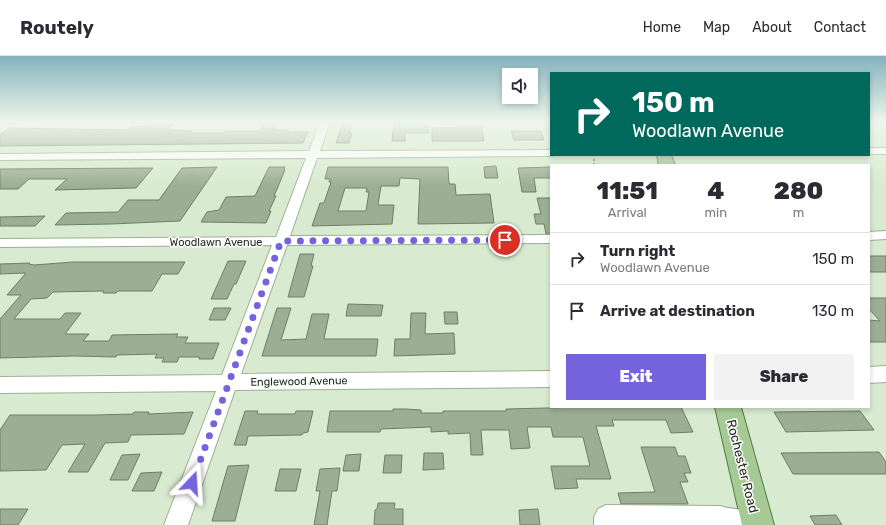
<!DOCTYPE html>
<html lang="en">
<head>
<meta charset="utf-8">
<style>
	body { margin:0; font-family:Rubik,sans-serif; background:#f2f2f3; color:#2b2b33; height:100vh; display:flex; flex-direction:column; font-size:15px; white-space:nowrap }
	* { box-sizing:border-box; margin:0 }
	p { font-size:13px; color:#7c7c81 }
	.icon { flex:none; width:22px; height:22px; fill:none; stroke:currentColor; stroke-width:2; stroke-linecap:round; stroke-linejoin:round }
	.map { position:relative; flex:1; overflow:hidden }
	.details { position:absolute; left:550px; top:108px; width:320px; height:244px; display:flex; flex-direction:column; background:#fff; border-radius:0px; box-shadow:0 2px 6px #0003 }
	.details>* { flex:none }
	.hud { position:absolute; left:550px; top:16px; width:320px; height:84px; border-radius:0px; box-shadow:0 2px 6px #0003; background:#00695c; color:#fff; overflow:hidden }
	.buttons { position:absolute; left:502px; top:12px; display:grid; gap:8px }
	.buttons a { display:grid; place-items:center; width:36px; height:36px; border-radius:0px; background:#fff; box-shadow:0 2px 6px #0003; font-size:20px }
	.pin { position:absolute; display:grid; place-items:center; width:34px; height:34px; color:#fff; margin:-17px; border:2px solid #fff; border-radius:50%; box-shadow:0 1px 4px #0007 }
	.me { position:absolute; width:44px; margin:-22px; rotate:20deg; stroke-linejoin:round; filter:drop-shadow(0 0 3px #0008) }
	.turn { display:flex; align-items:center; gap:14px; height:84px; padding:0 16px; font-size:18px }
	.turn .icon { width:52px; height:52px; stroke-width:2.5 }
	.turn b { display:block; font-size:28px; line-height:34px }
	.eta { display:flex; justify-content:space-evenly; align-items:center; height:68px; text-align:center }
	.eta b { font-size:24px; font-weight:800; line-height:28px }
	.action { display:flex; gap:8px; margin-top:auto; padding:8px 16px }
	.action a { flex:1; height:46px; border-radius:0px; background:#7563dd; color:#fff; font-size:16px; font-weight:800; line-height:46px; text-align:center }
	.action a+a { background:#f2f2f3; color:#2b2b33 }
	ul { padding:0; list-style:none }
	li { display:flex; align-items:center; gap:12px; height:52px; padding:0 16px; border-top:1px solid #e1e1e2 }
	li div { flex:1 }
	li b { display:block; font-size:15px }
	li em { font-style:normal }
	header { display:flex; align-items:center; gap:24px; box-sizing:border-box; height:56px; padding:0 20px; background:#fff; border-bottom:1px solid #e1e1e2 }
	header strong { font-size:19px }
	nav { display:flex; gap:22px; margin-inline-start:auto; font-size:14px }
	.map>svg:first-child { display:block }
	.building { fill:#9cae94; stroke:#6e7f67; fill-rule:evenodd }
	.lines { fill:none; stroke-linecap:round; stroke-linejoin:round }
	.minor-casing { stroke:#9caf94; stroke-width:2 }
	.major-casing { stroke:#527b3e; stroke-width:2 }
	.path { stroke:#7c8976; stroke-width:2; stroke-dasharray:2 2; stroke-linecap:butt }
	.minor { fill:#fff; fill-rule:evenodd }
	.major { fill:#a6ca95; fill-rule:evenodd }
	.route { stroke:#7563dd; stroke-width:7; stroke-dasharray:0 12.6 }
	.labels { text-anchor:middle; stroke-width:3; stroke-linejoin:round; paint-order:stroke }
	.street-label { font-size:11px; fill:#242c21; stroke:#fff }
	.near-street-label { font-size:13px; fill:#242c21; stroke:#fff }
</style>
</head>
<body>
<header>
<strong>Routely</strong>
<nav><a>Home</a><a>Map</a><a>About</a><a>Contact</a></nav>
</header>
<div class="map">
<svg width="886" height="469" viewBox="0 0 886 469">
	<rect width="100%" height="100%" fill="#d8ebd0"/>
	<g class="building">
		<polygon points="265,66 277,66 273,74 288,74 288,76 308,76 303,87 0,90 0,79 10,72 128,74 131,71 173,68 168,74 192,75 190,77 224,77 225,75 260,75"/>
		<polygon points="343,66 353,66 349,77 352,77 349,87 336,87"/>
		<polygon points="428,66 429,77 405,77 405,85 392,85 394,67"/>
		<polygon points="466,71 482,71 484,85 432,85 432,72"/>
		<polygon points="511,75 541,75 544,84 514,84"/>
		<polygon points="496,110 498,122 485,122 484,111"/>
		<polygon points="217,111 180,165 111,168 55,169 66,157 118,156 128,144 159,144 182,112"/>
		<polygon points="269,111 285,111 284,114 285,114 274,140 276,140 269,155 271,155 266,167 201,166 207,156 219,154 226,141 255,140"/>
		<path d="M328,111H448L449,128H455L456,139L490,138L494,167L418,168L420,123L400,122L399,130H381L378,149H394L392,168L312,170L320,147H324L331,126H329L330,123H325ZM345,132H367L366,136H369L366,155H338Z"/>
		<polygon points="551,111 551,122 534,122 536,136 522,136 518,112"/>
		<polygon points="153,112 136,132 55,134 67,123 29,123 18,133 0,133 0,113"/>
		<polygon points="537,142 551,142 551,178 546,178 544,168 536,168 534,158 541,158"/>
		<polygon points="45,160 35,170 0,170 0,161"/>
		<polygon points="300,198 314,198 311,210 313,210 304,241 288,241"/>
		<rect x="869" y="200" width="17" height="16"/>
		<polygon points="228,205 246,205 236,228 234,228 227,243 211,243"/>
		<polygon points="73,206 185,206 178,218 162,218 152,235 118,235 116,237 103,237 104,235 53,236 47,242 31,243 14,263 60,263 65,257 81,257 65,278 89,278 83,285 109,285 112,279 178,278 176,281 188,281 185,287 219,287 213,303 199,303 200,301 179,301 177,306 162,306 164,302 155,302 157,298 117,299 116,301 74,300 0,302 0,263 21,239 7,239 26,217 0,218 0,208 30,207 29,208 34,209"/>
		<polygon points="869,242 886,242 886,286 869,286 869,264 880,265 869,253"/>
		<polygon points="348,248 383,249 381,260 346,260"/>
		<polygon points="214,252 231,252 225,264 209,264"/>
		<polygon points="277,252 291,252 281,284 306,283 312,258 329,258 324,283 378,283 376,300 262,300"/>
		<polygon points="444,256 457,256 458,268 445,268"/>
		<polygon points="411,257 426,257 425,278 454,277 455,298 394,300 395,283 410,283"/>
		<polygon points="588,351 681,351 693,376 671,377 666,364 612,364 614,370 596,370 611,423 576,423 578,432 555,433 551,410 590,410 583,381 553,381 551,371 527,371 530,392 511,393 509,374 481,374 483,399 471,399 470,377 448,378 448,375 431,376 431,371 381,373 380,376 327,376 330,355 393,355 393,353 406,353 421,354 421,357 443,357 443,355 506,355 506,353"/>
		<polygon points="245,355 258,355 257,358 295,358 296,355 313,355 308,376 303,377 302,379 248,380 246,389 234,389"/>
		<polygon points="860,355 874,374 786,376 774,356"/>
		<polygon points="134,356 149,356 148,358 193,356 184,378 131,379 128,386 105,387 88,416 68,416 85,388 62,389 46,414 0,415 0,374 10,359 96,359 133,358"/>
		<polygon points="641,391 675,391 678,400 685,400 691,417 684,417 688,426 680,426 688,448 621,448 618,437 655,436"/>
		<polygon points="879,396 886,406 886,418 793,418 781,397"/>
		<polygon points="424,397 443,397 444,413 423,414"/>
		<polygon points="140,398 128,424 110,424 122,399"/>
		<polygon points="361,398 359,415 343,415 346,399"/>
		<polygon points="385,399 402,399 401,417 383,417"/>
		<polygon points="249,409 235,465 212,465 228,410"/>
		<polygon points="340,412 337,435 332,435 327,469 314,469 320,435 316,435 320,413"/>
		<polygon points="280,413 301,413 296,435 275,435"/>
		<polygon points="162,416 154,435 132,435 141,417"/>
		<polygon points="378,447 395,447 394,453 403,453 403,469 374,469 375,454 377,453"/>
		<polygon points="0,453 28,453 18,469 0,469"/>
		<polygon points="538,453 540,469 520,469 519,454"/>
		<polygon points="836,459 842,469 815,469 810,460"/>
	</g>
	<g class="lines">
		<g class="minor-casing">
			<g id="minor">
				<polygon points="320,66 330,66 320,95 551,94 551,99 555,99 551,100 317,102 290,180 551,179 551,187 287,189 241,318 551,315 551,331 235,334 188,469 164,469 216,335 0,337 0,321 222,319 272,189 0,191 0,183 276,181 306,102 0,104 0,98 309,95"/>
				<rect x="869" y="92" width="17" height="6"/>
				<polygon points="886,175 886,183 869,184 869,176"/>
				<polygon points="886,310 886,326 869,327 869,311"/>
				<path d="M606,449L720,450C735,455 751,452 765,459L769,467L768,469H594V461L598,453Z"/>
			</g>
		</g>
		<g class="major-casing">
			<g id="major">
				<polygon points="657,99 671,99 675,109 659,109"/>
				<polygon points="715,351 741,351 774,469 742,469"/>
			</g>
		</g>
		<polyline class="path" points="594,103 594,109"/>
		<use href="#minor" class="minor"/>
		<use href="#major" class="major"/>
	</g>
	<linearGradient id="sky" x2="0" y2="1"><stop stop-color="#84b2be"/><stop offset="0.5" stop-color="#edf6ea"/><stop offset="1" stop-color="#edf6ea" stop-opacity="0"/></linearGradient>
	<rect width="886" height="131" fill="url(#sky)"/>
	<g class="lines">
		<polyline class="route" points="192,427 281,185 505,184"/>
	</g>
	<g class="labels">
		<g class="street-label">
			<text x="216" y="190">Woodlawn Avenue</text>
			<text transform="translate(299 325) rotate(-1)" y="4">Englewood Avenue</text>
		</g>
		<g class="near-street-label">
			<text transform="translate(743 410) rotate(76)" y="5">Rochester Road</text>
		</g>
	</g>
</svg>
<div class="buttons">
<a><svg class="icon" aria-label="sound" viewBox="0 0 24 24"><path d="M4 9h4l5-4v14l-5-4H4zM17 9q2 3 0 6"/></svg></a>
</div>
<div class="pin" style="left:505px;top:184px;background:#d93025"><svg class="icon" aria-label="arrive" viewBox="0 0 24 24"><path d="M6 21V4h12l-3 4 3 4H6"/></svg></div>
<svg class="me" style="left:192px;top:427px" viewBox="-20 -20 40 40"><path d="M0-17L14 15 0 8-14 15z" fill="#7563dd" stroke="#fff" stroke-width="4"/></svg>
<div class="hud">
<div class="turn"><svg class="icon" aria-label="right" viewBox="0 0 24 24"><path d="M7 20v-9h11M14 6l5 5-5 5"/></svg><div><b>150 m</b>Woodlawn Avenue</div></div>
</div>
<section class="details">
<div class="eta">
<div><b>11:51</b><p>Arrival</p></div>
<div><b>4</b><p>min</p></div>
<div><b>280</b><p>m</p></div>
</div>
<ul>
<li><svg class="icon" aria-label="right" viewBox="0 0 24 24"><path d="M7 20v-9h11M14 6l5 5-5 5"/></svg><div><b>Turn right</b><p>Woodlawn Avenue</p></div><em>150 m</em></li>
<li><svg class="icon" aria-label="arrive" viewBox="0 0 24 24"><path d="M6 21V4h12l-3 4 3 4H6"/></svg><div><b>Arrive at destination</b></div><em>130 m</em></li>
</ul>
<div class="action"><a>Exit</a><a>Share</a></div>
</section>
</div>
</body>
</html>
